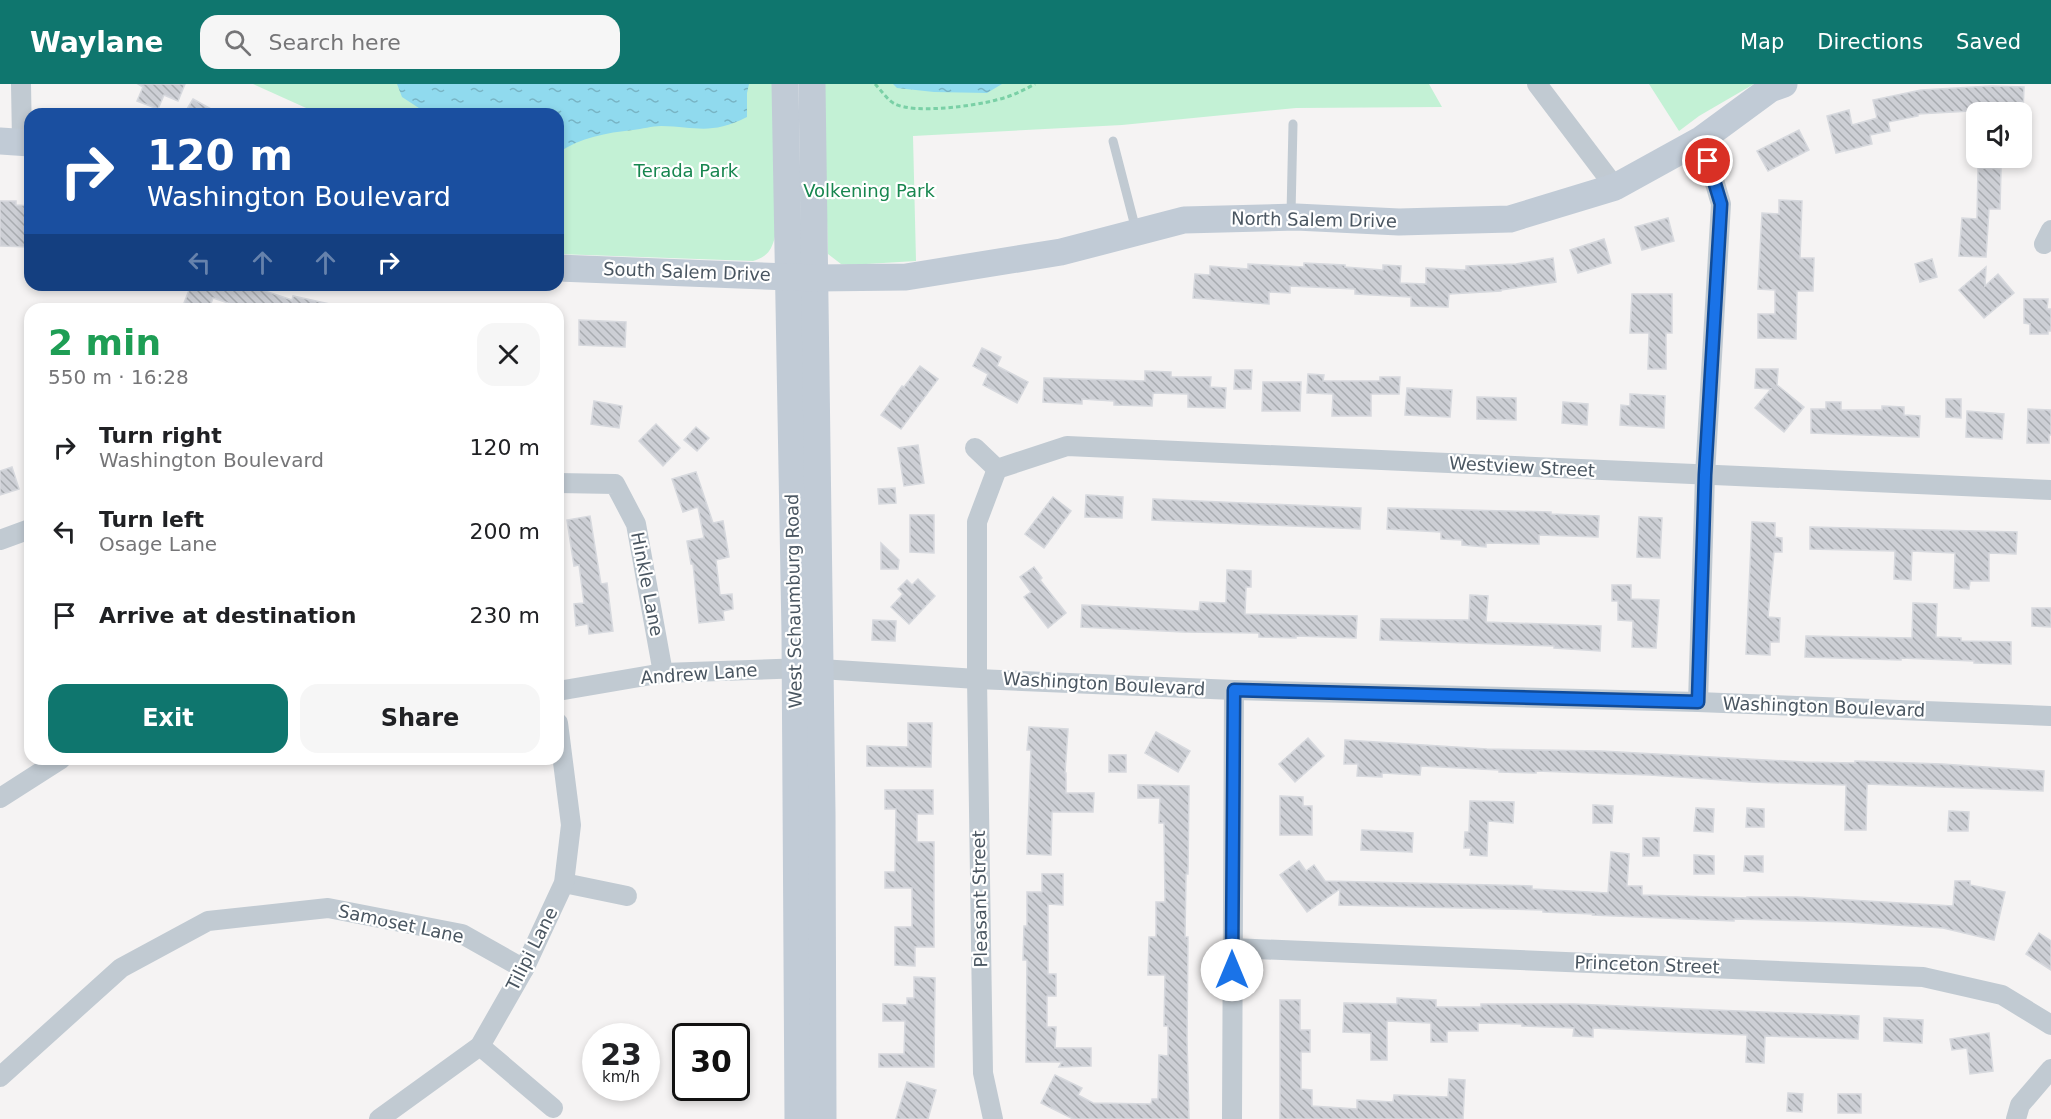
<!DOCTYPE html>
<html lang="en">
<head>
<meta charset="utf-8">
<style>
	body { margin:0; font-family:"DejaVu Sans",sans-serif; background:#f6f6f6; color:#202124; height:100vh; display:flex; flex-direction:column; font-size:22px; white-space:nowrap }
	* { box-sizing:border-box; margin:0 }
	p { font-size:20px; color:#757577 }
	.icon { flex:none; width:33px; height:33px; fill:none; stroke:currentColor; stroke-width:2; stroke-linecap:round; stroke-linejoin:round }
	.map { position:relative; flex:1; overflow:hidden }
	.drawer { position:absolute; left:24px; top:219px; width:540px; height:462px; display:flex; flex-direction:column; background:#fff; border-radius:18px; box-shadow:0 3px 9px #0003 }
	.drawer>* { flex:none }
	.guide { position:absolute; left:24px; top:24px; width:540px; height:183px; border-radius:18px; box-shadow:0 3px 9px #0003; background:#1a4fa0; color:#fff; overflow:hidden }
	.buttons { position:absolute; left:1966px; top:18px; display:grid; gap:12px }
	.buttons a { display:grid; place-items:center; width:66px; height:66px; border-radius:12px; background:#fff; box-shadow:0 3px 9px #0003; font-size:30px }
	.speed { position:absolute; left:582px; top:939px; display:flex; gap:12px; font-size:30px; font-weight:700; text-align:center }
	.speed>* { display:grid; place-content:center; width:78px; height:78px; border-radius:50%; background:#fff; box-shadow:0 3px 9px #0003; line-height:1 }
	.speed small { font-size:15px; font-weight:400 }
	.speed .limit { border:3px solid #111; border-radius:9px; background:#fff; color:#111 }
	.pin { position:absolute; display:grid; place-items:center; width:51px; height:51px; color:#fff; margin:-26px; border:3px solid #fff; border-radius:50%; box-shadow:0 2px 6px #0007 }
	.me { position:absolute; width:66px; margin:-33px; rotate:0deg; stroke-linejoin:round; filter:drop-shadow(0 0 4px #0008) }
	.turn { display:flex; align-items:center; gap:21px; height:126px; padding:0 24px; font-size:27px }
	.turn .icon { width:78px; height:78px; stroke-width:2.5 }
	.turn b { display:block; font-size:42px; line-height:51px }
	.lanes { display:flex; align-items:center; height:57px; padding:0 24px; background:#0003; justify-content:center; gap:30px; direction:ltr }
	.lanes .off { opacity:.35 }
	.round { display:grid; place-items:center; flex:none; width:63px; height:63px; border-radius:18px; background:#f6f6f6 }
	.summary { display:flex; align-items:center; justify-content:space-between; height:102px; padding:0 24px }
	h1 { font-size:36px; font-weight:600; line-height:45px; color:#1e9e55 }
	.cta { display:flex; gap:12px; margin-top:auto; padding:12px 24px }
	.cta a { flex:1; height:69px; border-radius:18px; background:#0f766e; color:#fff; font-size:24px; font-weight:600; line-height:69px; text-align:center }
	.cta a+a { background:#f6f6f6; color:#202124 }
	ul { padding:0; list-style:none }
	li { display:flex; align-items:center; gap:18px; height:84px; padding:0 24px }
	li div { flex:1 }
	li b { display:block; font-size:22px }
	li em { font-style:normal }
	header { display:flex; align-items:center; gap:36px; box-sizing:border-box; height:84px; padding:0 30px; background:#0f766e; color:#fff }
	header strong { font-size:28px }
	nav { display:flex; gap:33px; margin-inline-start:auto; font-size:21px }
	.search { width:420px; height:54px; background:#f6f6f6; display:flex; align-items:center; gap:15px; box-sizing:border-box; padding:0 21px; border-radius:18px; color:#757577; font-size:22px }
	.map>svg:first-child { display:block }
	.green { fill:#c3f1d5 }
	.water { fill:url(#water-ripples) }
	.building { fill:url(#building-back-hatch); stroke:#d7d9de; stroke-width:1.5 }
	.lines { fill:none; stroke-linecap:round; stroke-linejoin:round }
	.path { stroke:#7ad0a6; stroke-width:3; stroke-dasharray:4.5 3; stroke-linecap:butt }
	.lane { stroke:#c1cad2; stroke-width:9 }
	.street { stroke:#c1cad2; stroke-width:20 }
	.secondary { stroke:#c1cbd6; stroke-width:27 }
	.route-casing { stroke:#114b97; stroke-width:15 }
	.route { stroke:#1a73e8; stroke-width:10 }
	.labels { text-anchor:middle; stroke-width:4.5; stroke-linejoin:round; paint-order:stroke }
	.park-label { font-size:18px; fill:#17864f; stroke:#fff }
	.street-label { font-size:18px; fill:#4a5661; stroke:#fff }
</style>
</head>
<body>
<header>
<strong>Waylane</strong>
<div class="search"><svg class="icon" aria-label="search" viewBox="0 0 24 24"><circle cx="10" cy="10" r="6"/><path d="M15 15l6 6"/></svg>Search here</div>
<nav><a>Map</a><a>Directions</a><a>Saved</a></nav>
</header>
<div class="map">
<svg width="2051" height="1035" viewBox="0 0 2051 1035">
	<defs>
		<pattern id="water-ripples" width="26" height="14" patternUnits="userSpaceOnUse" patternTransform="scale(1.5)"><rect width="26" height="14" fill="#90daee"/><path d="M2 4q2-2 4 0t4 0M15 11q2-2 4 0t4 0" fill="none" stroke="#78b4c4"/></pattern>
		<pattern id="building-back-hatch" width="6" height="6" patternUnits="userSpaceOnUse" patternTransform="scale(1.5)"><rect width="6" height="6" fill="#cdcfd5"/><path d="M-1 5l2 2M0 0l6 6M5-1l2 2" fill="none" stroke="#a8abb0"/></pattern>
	</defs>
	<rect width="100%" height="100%" fill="#f5f3f3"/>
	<g class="green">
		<path d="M253,0H773L775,152C772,166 767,173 753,177L558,170V30H329L315,28Z"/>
		<polygon points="823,0 1429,0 1442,23 1296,24 1122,41 913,52 916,177 850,181 841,180 828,170"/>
		<polygon points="1649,0 1754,0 1699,32 1679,47"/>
	</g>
	<g class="water">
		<path d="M397,0H749L747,9V33C711,51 698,43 661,42C652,42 642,45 633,46C606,49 581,53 558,69V30H428L402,13Z"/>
		<polygon points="893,0 1002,0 987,9 934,8 897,4"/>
	</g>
	<g class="building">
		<polygon points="138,0 185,0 178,17 164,11 158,25 137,17 143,3"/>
		<polygon points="1991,2 2024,3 2023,28 1970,25 1970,27 1918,30 1918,32 1888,38 1890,47 1870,51 1872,60 1836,69 1827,32 1849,26 1852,41 1877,34 1873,16 1921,6"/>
		<polygon points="193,15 220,30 184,30"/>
		<polygon points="1799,46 1809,66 1768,87 1757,67"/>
		<polygon points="1978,84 2001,85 2000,125 1989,125 1986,173 1959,172 1962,134 1977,135"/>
		<polygon points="1779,116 1802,117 1800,174 1814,174 1813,207 1797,207 1796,255 1758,254 1758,230 1775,230 1775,206 1758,205 1762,129 1779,130"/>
		<polygon points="0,117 16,117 16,121 30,122 30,163 0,162"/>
		<polygon points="1668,134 1674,157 1642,166 1635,143"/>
		<polygon points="1604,155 1611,179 1578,189 1570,166"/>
		<polygon points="1553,174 1556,198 1501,206 1501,207 1449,210 1448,223 1411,222 1411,213 1355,210 1355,205 1290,202 1290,209 1269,208 1269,220 1193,214 1195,190 1210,191 1210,182 1248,185 1248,180 1304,183 1304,179 1345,181 1345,183 1383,186 1383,181 1401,182 1400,199 1426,200 1426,184 1466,186 1466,182 1516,180"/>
		<polygon points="1932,175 1937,193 1920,198 1915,180"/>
		<polygon points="1986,183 1985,202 1998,190 2014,209 1984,234 1959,206"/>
		<polygon points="191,201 247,201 292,216 293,212 330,220 329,225 246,225 213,214 209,225 201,225 184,219"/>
		<polygon points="1632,210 1672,210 1672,249 1666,249 1666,285 1648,285 1649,249 1630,249"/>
		<polygon points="2024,215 2048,215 2047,225 2051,225 2051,247 2048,247 2048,250 2030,250 2030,240 2024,239"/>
		<polygon points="579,236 626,238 625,263 579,261"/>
		<polygon points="982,264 1001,273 997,282 1028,298 1017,319 983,301 988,290 973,282"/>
		<polygon points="920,282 938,295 901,345 881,331 902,302 904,303"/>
		<polygon points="1756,285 1778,285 1777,301 1804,323 1784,348 1755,324 1771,305 1755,304"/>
		<polygon points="1235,286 1252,286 1251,305 1234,305"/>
		<polygon points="1145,287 1171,288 1171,293 1211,293 1210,303 1226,304 1225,324 1188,323 1188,310 1153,309 1152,322 1114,321 1114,317 1082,315 1082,320 1043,318 1044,294 1145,297"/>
		<polygon points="1308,290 1324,291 1323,297 1380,297 1380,293 1400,293 1399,310 1371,310 1371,332 1332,332 1333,310 1307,309"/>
		<polygon points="1263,298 1301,298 1300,327 1262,327"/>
		<polygon points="1407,304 1452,306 1450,333 1405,331"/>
		<polygon points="1630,310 1665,312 1664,344 1620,341 1621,321 1630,322"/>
		<polygon points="1477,313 1516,314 1516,336 1477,335"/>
		<polygon points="1946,315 1961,315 1961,334 1946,333"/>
		<polygon points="594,317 622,322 619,344 591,340"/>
		<polygon points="1563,318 1588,320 1587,341 1562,339"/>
		<polygon points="1826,318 1841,318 1841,326 1882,326 1882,322 1904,323 1904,331 1920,332 1919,353 1811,349 1811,325 1826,325"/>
		<polygon points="2028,325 2051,326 2051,351 2049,351 2049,359 2027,359"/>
		<polygon points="1967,327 2004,330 2002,355 1966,353"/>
		<polygon points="656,340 680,364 663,382 639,357"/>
		<polygon points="696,343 709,354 697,367 684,356"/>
		<polygon points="918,361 924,399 904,402 898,364"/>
		<polygon points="12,383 19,405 0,411 0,387"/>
		<polygon points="696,388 713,439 723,437 729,473 716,476 720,511 732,510 733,525 723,527 724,536 699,539 693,480 691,480 687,457 704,454 698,423 683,428 672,395"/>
		<polygon points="895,404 896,419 879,420 878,405"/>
		<polygon points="1086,411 1123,413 1122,434 1085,433"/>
		<polygon points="1053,413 1071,427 1044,464 1025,450"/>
		<polygon points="1153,415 1361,424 1360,445 1152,436"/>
		<polygon points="1388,424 1551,428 1551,430 1599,432 1598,453 1539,451 1539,460 1486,459 1486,463 1462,461 1462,456 1441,455 1441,448 1387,445"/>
		<polygon points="910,431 934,431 934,469 910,468"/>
		<polygon points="590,432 601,500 607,499 613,547 589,550 588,540 576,542 574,520 584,519 579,481 574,482 567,436"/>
		<polygon points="1639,433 1662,434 1660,474 1637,473"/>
		<polygon points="1752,438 1775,439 1775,453 1782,454 1782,468 1774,468 1768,533 1780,534 1779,558 1770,558 1770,571 1746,570"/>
		<polygon points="1810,443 2017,448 2016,470 1989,469 1989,497 1970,497 1969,505 1954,504 1955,469 1912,467 1911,496 1894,495 1895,467 1810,465"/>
		<polygon points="881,459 899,476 898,485 881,485"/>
		<polygon points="1034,483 1042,494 1040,496 1066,529 1048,544 1024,513 1031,508 1020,493"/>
		<polygon points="1227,486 1251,487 1251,503 1246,503 1245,530 1357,532 1356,554 1296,552 1296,554 1259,553 1259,549 1184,548 1081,543 1082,521 1199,527 1200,518 1226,519"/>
		<polygon points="918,495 935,512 909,540 891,523 903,510 898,505 907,496 912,501"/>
		<polygon points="1612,501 1631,501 1631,515 1659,516 1656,564 1632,563 1633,537 1618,536 1618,517 1612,517"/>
		<polygon points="1470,511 1488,512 1486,538 1601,542 1600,567 1554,564 1554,562 1380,556 1381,535 1469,536"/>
		<polygon points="1913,519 1937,520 1936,553 1961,554 1961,557 2011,558 2011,580 1974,579 1974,577 1901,574 1901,576 1805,573 1806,552 1912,554"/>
		<polygon points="2032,524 2051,524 2051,543 2032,542"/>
		<polygon points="873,536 896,537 895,557 872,556"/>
		<polygon points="908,639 932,639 931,683 867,682 867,662 908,663"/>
		<polygon points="1029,643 1068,645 1065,689 1066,689 1066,709 1094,709 1093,728 1052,728 1051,771 1027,770 1031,666 1027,666"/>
		<polygon points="1156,648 1190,667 1178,688 1145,669"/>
		<polygon points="1308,654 1324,672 1295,698 1279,680"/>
		<polygon points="1345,656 1487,665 1601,667 1804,678 1855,679 1855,677 1942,680 2044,687 2043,707 1867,700 1866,746 1845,746 1846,701 1752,698 1650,691 1536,687 1536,689 1499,688 1499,686 1421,682 1420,691 1382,689 1382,693 1357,692 1358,680 1344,680"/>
		<rect x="1109" y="671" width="17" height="17"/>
		<polygon points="1138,701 1189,702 1188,790 1186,790 1185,853 1188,853 1187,955 1189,1035 1073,1035 1041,1019 1055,991 1082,1004 1078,1011 1093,1019 1151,1020 1152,1015 1158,1015 1159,971 1168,972 1168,942 1164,942 1165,891 1148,891 1149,853 1156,853 1156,818 1165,818 1164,739 1159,739 1160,714 1138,714"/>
		<polygon points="885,706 933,706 933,730 917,730 917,758 934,758 934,863 915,863 915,882 895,881 895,843 912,843 912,804 885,804 885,788 895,788 896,725 885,725"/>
		<polygon points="1280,712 1303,713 1303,722 1312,722 1312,751 1280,751"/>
		<polygon points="1470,717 1514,718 1513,739 1488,737 1487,772 1470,771 1471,764 1464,764 1465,748 1469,748"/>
		<polygon points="1593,721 1613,722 1612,739 1593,739"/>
		<polygon points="1696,724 1714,725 1713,748 1694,747"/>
		<polygon points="1747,724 1764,725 1764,743 1746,743"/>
		<polygon points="1949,727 1969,728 1968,747 1948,747"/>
		<polygon points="1362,746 1413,749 1412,768 1361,766"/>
		<rect x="1643" y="754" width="16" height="18"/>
		<polygon points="1611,768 1629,770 1627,802 1642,802 1642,811 1747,814 1747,813 1797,813 1953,822 1955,797 1970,797 1970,801 2005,808 1994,856 1943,844 1848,838 1734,835 1734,837 1593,831 1594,830 1543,828 1543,826 1339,821 1340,805 1307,828 1280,791 1299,777 1306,787 1314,781 1325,797 1532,802 1532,805 1608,809"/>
		<polygon points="1694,771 1714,772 1714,790 1694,790"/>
		<polygon points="1745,772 1763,772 1763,788 1744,787"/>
		<polygon points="1042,790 1063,790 1063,821 1048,820 1048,890 1056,890 1056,912 1047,912 1047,943 1056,943 1055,964 1091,964 1091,982 1059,983 1062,978 1026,978 1027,876 1023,876 1024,842 1027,842 1027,808 1042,808"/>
		<polygon points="2039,849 2051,857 2051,886 2026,870"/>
		<polygon points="914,893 935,894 934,983 879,983 879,970 904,970 905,937 883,937 883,920 907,921 907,914 914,914"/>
		<polygon points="1397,914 1436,916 1436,923 1481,923 1481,920 1574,920 1859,932 1858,955 1765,952 1764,979 1746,978 1747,951 1593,944 1593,953 1573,952 1574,944 1522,942 1522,940 1478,939 1478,947 1447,947 1447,958 1431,958 1431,939 1387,937 1387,976 1371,976 1371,949 1343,948 1344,919 1397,920"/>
		<polygon points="1280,916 1300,916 1300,946 1310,946 1310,968 1301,968 1301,1005 1312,1006 1312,1022 1357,1025 1357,1016 1393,1018 1394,1011 1448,1013 1449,995 1465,996 1463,1035 1280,1035"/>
		<polygon points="1884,934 1923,936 1922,959 1884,957"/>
		<polygon points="1989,949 1993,987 1970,990 1967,964 1952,966 1950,955"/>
		<polygon points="907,998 936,1006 928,1035 896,1035"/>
		<polygon points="1788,1009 1803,1010 1802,1028 1787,1027"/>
		<rect x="1838" y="1010" width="23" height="19"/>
	</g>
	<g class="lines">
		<path class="path" d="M875,0C881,6 888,17 895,20C915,30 974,22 996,16C1010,13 1022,7 1035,0"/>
		<g class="lane">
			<polyline points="1113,57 1136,146"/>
			<polyline points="1291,130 1293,40"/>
		</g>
		<g class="street">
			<polyline points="21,0 22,57"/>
			<polyline points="1537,0 1615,103"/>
			<polyline points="2044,160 2051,146"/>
			<polyline points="975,364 997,385 1067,362 2051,406"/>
			<polyline points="558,399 615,400 636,440 663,589"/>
			<polyline points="0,456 30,445"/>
			<polyline points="558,607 663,589 805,584 977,595 1234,606 1698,618 2051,632"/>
			<polyline points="1698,618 1705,391 1721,120 1702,55"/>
			<polyline points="0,714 61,675"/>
			<polyline points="564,799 627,812"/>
			<polyline points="1232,864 1923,893 2002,911 2051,941"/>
			<polyline points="480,962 553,1024"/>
			<polyline points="0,993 121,884 208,837 328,824 462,850 524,885"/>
			<polyline points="379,1035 480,962 524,885 564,799 571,741 558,639"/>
			<polyline points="993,1035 983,989 977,595 977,438 997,385"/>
			<polyline points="1232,1035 1234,606"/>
			<polyline points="2016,1035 2020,1021 2051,985"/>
		</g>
		<g class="secondary">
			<polyline points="785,0 795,550 798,1035"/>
			<polyline points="812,0 822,728 823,1035"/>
			<polyline points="0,57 30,59"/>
			<polyline points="558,184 816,194 906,193 1061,168 1184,136 1296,133 1399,138 1510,135 1615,103 1702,55 1770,5 1784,0"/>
		</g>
	</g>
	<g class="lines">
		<g class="route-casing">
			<polyline id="route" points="1232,886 1234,606 1698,618 1705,391 1721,120 1708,77"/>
		</g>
		<use href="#route" class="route"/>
	</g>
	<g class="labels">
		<g class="park-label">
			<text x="686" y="93">Terada Park</text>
			<text x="869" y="113">Volkening Park</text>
		</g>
		<g class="street-label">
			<text transform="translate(1314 136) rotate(1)" y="6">North Salem Drive</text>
			<text transform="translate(687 188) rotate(2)" y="6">South Salem Drive</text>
			<text transform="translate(1522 383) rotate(3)" y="6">Westview Street</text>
			<text transform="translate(647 500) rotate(79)" y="6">Hinkle Lane</text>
			<text transform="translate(794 517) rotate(-91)" y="6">West Schaumburg Road</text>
			<text transform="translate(699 590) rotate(-4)" y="6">Andrew Lane</text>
			<text transform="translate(1104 600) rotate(3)" y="6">Washington Boulevard</text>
			<text transform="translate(1824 623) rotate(2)" y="6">Washington Boulevard</text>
			<text transform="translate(980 815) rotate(-91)" y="6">Pleasant Street</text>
			<text transform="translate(401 840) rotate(12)" y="6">Samoset Lane</text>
			<text transform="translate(532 865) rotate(-63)" y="6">Tilipi Lane</text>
			<text transform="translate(1647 881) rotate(2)" y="6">Princeton Street</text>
		</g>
	</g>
</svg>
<div class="buttons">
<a><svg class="icon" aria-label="sound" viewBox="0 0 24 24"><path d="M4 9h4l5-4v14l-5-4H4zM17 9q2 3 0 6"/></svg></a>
</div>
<div class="speed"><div>23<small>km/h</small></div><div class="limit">30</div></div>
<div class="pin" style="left:1708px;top:77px;background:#d93025"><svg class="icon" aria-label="arrive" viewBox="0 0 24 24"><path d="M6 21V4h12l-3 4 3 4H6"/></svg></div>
<svg class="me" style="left:1232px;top:886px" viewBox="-20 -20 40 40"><circle r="19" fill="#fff"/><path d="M0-13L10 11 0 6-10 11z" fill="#1a73e8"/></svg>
<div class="guide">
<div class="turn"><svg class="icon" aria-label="right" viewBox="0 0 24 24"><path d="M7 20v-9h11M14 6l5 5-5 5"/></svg><div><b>120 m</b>Washington Boulevard</div></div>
<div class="lanes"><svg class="icon off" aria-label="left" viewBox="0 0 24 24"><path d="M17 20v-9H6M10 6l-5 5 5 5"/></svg><svg class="icon off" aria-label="ahead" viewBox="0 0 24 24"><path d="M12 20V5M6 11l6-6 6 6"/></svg><svg class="icon off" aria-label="ahead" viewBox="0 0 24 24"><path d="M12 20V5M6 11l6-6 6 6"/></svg><svg class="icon" aria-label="right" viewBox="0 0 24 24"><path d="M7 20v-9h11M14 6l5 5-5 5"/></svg></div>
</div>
<section class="drawer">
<div class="summary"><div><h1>2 min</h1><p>550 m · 16:28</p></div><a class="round"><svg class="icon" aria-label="close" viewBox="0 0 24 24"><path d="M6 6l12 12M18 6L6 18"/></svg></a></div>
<ul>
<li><svg class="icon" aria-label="right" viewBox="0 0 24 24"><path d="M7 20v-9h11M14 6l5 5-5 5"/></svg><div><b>Turn right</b><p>Washington Boulevard</p></div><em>120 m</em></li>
<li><svg class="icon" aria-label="left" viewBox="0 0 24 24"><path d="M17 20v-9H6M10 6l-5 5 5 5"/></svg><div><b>Turn left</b><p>Osage Lane</p></div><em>200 m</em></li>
<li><svg class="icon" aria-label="arrive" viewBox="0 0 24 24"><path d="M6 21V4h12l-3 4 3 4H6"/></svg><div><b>Arrive at destination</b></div><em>230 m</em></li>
</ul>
<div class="cta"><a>Exit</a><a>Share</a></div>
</section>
</div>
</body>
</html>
